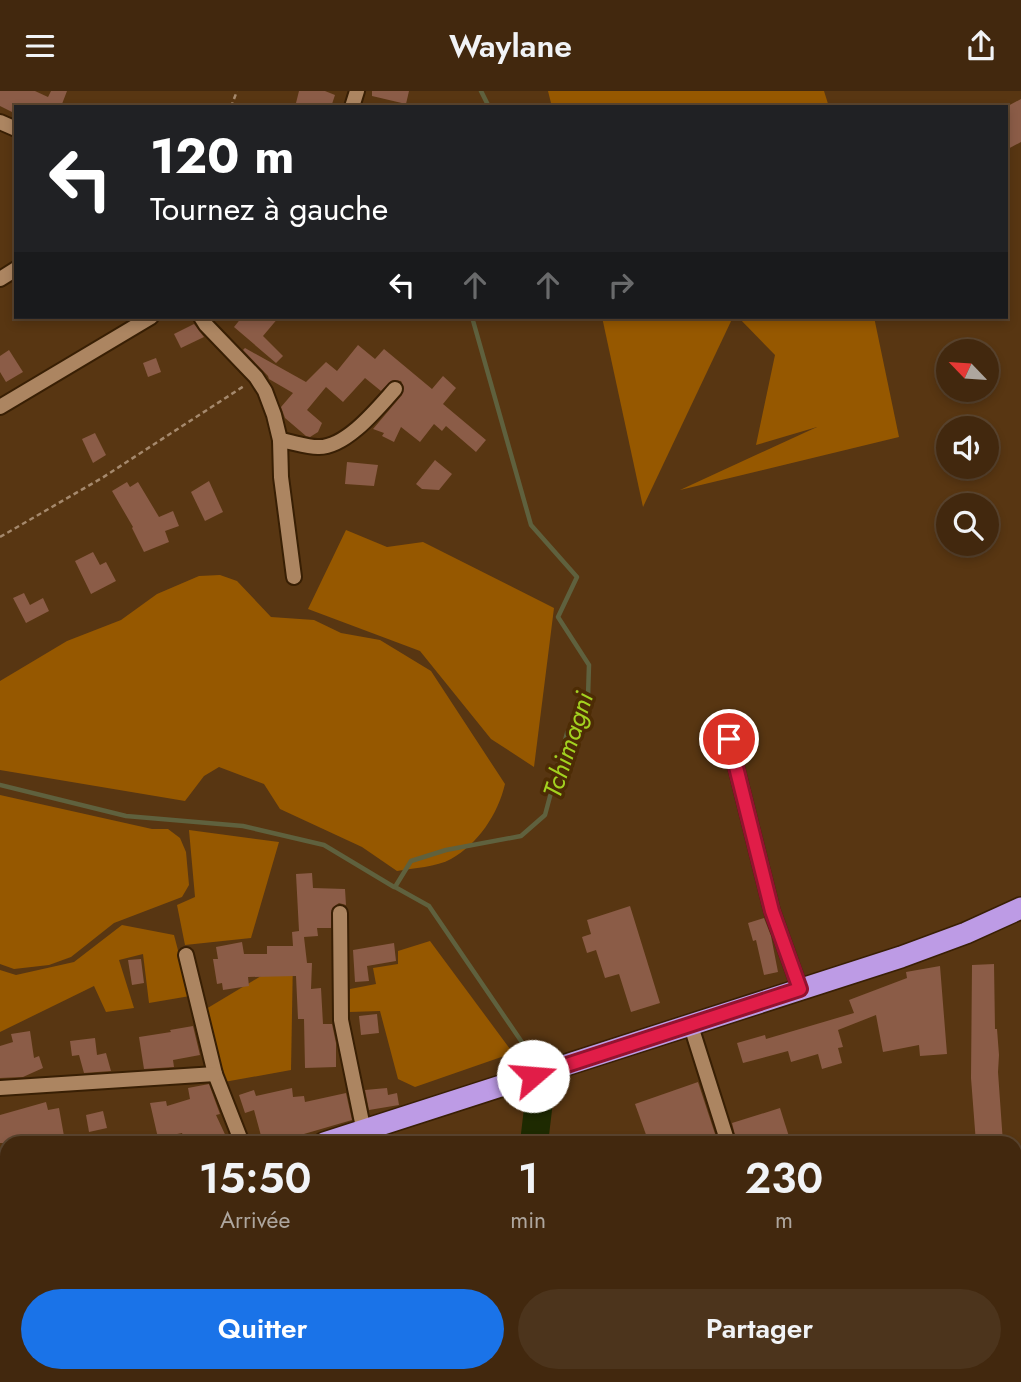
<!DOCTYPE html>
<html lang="fr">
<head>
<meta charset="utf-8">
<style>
	body { margin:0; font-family:Jost,sans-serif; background:#4c341c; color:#f1f3f6; height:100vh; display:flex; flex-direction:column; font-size:26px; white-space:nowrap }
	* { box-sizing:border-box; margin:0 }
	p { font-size:23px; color:#aea69e }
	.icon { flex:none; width:38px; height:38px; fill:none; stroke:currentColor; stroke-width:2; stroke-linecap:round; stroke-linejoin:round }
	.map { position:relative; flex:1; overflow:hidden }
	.sheet { position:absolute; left:0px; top:1045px; width:1022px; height:247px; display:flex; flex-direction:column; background:#42280e; border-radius:21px 21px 0 0; box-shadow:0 4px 10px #0003,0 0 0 2px #5a442e }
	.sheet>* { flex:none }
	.hud { position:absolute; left:14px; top:14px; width:994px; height:214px; border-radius:0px; box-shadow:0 4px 10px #0003,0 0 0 2px #5a442e; background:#202124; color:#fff; overflow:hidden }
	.needle { width:46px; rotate:295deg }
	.buttons { position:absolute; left:936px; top:248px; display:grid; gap:14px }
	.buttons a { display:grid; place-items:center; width:63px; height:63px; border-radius:50%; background:#42280e; box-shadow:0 4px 10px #0003,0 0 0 2px #5a442e; font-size:35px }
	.pin { position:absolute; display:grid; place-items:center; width:60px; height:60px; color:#fff; margin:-30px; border:4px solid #fff; border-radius:50%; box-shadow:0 2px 7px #0007 }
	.me { position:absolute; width:77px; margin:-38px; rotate:72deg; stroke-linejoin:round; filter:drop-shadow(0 0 5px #0008) }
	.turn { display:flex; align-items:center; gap:24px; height:147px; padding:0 21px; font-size:32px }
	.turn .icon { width:91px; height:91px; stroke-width:2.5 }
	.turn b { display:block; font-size:49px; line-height:60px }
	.lanes { display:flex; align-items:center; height:66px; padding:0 21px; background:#0003; justify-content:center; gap:35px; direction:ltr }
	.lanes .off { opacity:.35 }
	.eta { display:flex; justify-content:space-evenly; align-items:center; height:119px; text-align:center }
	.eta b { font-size:42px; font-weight:600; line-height:49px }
	.primary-button { display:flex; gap:14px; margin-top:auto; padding:14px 21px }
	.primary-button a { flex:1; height:80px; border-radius:42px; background:#1a73e8; color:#fff; font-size:28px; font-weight:600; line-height:80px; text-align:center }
	.primary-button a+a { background:#4c341c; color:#f1f3f6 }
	header { display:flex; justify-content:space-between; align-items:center; height:91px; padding:0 21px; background:#42280e; font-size:32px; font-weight:600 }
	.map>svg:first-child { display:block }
	.green { fill:#965800 }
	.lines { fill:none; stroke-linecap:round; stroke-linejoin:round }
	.stream { stroke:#5f613e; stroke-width:4.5 }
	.river { stroke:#1e2a01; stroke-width:28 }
	.building { fill:#8b5c47 }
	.street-casing { stroke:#381f04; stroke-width:18 }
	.highway-casing { stroke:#381f04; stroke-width:24 }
	.path { stroke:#a5896d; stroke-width:2.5; stroke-dasharray:5 3.5; stroke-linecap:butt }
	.street { stroke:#ac8561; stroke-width:14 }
	.highway { stroke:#bd9be5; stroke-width:21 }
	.route-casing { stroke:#92132f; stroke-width:18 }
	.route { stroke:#e11d48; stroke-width:12 }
	.labels { text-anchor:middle; stroke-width:7; stroke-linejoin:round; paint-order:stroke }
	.water-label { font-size:26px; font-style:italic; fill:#a3d220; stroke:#4d2c05 }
</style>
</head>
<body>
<header><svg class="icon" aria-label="menu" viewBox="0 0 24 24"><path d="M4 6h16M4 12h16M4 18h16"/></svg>Waylane<svg class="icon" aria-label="share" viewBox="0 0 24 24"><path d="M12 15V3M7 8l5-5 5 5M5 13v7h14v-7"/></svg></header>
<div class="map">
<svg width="1021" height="1291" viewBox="0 0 1021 1291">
	<rect width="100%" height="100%" fill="#583612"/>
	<g class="green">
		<polygon points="548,0 824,0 829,16 552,16"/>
		<polygon points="602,226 733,226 643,416"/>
		<polygon points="738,226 874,226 899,346 680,399 817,336 756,354 775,264"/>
		<polygon points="346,439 387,456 423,451 554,517 534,676 491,648 420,560 308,518"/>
		<path d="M220,484L237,490L271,526L314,529L341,542L380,549L431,580L505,693C498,723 478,753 451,768C437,776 413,777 397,780L362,756L280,718L264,693L219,676L204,685L185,710L0,679V590L67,550L121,529L157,503L199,485Z"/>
		<polygon points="0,704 152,738 168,738 180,747 186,761 189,794 182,806 114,832 71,866 49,874 14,878 0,873"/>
		<polygon points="189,739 279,751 251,847 185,854 177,814 195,806"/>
		<polygon points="122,834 174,844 190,905 149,912 143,863 119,869 134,917 106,921 94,895 0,941 0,879 16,884 74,871"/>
		<polygon points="430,850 513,962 415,996 398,988 380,920 349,921 350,898 376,893 373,877 398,873 398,860"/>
		<polygon points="293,866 291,979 224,991 206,918"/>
		<polygon points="145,1285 345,1284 347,1291 137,1291"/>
	</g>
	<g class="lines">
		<g class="stream">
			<polyline points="481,0 489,16"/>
			<polyline points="472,226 531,434 577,486 558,526 589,574 588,606 567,642 545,724 521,745 446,759 411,770 395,796 429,815 532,966"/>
			<polyline points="0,694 126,725 243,735 324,754 394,796"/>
		</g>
		<g class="river">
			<polyline points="534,1052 540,1001"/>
			<polyline points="567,1291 569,1284"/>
		</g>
	</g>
	<g class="building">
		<polygon points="0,0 35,0 48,6 51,0 67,0 62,13 69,16 16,16 16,23 0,15"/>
		<polygon points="299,0 325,0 335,4 331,16 295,16"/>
		<polygon points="372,0 409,0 406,13 372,5"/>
		<polygon points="1021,8 1021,51 1006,59 1006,16"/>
		<polygon points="242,226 279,226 263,245 283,265 276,272 234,236"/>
		<polygon points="194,233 204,246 181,257 174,243"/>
		<polygon points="358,254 375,268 384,258 432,298 443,285 456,297 443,313 486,349 476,361 446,335 442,340 434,333 420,351 401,336 394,351 382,345 384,342 373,338 402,304 404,296 401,290 393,289 381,300 365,287 343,311 326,296 307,319 322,332 318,341 310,346 306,345 285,327 281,316 293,302 269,288 268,285 243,259 245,257 306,291 326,271 337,280"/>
		<polygon points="9,259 23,281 6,291 0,281 0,265"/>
		<polygon points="156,267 161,281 148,286 143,272"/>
		<polygon points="95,342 106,364 93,372 82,348"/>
		<polygon points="435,369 452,383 439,399 422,398 416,393"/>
		<polygon points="347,371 378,374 374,395 345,393"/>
		<polygon points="209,390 223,421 205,430 191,401"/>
		<polygon points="127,391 130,396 138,391 159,426 173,420 179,435 165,440 169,451 144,461 132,437 133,436 112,400"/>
		<polygon points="93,461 100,474 106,471 116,490 91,503 75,470"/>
		<polygon points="24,502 30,514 43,507 49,520 26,532 13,507"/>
		<polygon points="312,782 313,797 345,798 346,814 339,812 332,817 331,837 317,837 318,845 304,846 307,872 312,872 311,898 321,897 323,933 332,933 336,952 336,976 305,977 304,928 298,928 296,885 248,886 249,895 223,899 222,892 217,893 213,868 218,868 216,856 242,851 244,863 267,863 267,855 293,855 292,841 299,840 296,783"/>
		<polygon points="630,815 660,912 631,921 619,883 605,887 596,859 587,862 582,846 591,843 587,829"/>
		<polygon points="764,827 771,845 778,881 764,884 756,849 753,850 748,832"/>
		<polygon points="394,852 396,870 367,875 369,890 355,891 353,859"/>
		<polygon points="141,868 144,892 132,894 128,869"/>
		<polygon points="994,873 995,938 997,938 999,964 998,981 1003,1052 976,1052 971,987 972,874"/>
		<polygon points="940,875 947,963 920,965 919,954 883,961 876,924 838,939 843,956 838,957 842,972 822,978 818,963 791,971 788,960 743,972 737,952 765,944 766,948 854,922 849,909 907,887 906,881"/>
		<polygon points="377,923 379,942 361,944 359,925"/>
		<polygon points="193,935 200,964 173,969 174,976 144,978 139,946 171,941 170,939"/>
		<polygon points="30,940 34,967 39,965 43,977 23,986 0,987 0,955 13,951 11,943"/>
		<polygon points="95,947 97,964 106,962 111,980 84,982 79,964 72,965 70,950"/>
		<polygon points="698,991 718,1052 649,1052 635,1013"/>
		<polygon points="209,993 220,1023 216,1024 229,1052 186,1052 182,1042 158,1047 150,1012 166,1010 167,1015 190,1008 188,997"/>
		<polygon points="292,997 293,1006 304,1005 305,1011 346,1002 352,1029 273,1052 263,1052 254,1019 245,1022 239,1004 254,999 256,1005"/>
		<polygon points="387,997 388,1004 397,1002 399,1014 369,1019 365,999"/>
		<polygon points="46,1011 48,1019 59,1017 64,1045 28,1052 0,1052 0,1024"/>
		<polygon points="780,1017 791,1052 737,1052 732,1032"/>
		<polygon points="103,1020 107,1037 89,1041 86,1024"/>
	</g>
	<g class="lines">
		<g class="street-casing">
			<g id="street">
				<polyline points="352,16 357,0"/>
				<polyline points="0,31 16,38"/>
				<polyline points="0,188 16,178"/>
				<polyline points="201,226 206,234 256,286 265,300 274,324 280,349 281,386 294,486"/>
				<polyline points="0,316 151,226"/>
				<path d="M280,349C293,351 306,356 318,356C346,357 378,317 395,298"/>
				<polyline points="729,648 772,820 800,898"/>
				<polyline points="340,822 341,929 364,1041 368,1052"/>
				<polyline points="186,864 215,983 242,1052"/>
				<polyline points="691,935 728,1052"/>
				<polyline points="0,997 215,983"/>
				<polyline points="0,1193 7,1214"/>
				<polyline points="30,1284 33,1291"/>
				<polyline points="477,1284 479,1290"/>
				<polyline points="810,1284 813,1291"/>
			</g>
		</g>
		<g class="highway-casing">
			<g id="highway">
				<polyline points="324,1052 901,866 966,842 1021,817"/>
				<polyline points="0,1151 7,1149"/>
			</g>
		</g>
		<g class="path">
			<polyline points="231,16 237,0"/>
			<polyline points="0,446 102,387 244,295"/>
		</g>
		<use href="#street" class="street"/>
		<use href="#highway" class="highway"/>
	</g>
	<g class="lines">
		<g class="route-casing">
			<polyline id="route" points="533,985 800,898 772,820 729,648"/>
		</g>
		<use href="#route" class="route"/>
	</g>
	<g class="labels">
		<g class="water-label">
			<text transform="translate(568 654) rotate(-72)" y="9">Tchimagni</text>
		</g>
	</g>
</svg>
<div class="buttons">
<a><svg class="needle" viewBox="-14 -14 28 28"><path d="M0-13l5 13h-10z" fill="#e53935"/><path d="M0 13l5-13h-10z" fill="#aea69e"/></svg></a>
<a><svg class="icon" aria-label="sound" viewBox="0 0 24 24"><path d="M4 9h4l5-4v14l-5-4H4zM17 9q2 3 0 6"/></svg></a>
<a><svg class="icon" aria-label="search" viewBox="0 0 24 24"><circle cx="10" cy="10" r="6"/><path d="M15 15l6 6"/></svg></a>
</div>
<div class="pin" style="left:729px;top:648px;background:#d93025"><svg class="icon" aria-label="arrive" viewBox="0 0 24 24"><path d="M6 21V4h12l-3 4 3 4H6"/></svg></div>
<svg class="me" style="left:533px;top:985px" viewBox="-20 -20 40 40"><circle r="19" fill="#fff"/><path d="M0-13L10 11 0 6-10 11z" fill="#e11d48"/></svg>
<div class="hud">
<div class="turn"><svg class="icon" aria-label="left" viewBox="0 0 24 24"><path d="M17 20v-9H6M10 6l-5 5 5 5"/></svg><div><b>120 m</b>Tournez à gauche</div></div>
<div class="lanes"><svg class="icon" aria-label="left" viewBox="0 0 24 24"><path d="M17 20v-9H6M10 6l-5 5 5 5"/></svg><svg class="icon off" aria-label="ahead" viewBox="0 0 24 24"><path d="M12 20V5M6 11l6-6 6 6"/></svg><svg class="icon off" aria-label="ahead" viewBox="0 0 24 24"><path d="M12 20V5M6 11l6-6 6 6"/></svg><svg class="icon off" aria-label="right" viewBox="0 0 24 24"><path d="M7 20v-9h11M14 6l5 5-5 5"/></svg></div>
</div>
<section class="sheet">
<div class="eta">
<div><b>15:50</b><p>Arrivée</p></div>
<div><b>1</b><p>min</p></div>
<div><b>230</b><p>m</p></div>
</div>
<div class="primary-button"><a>Quitter</a><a>Partager</a></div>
</section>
</div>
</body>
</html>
